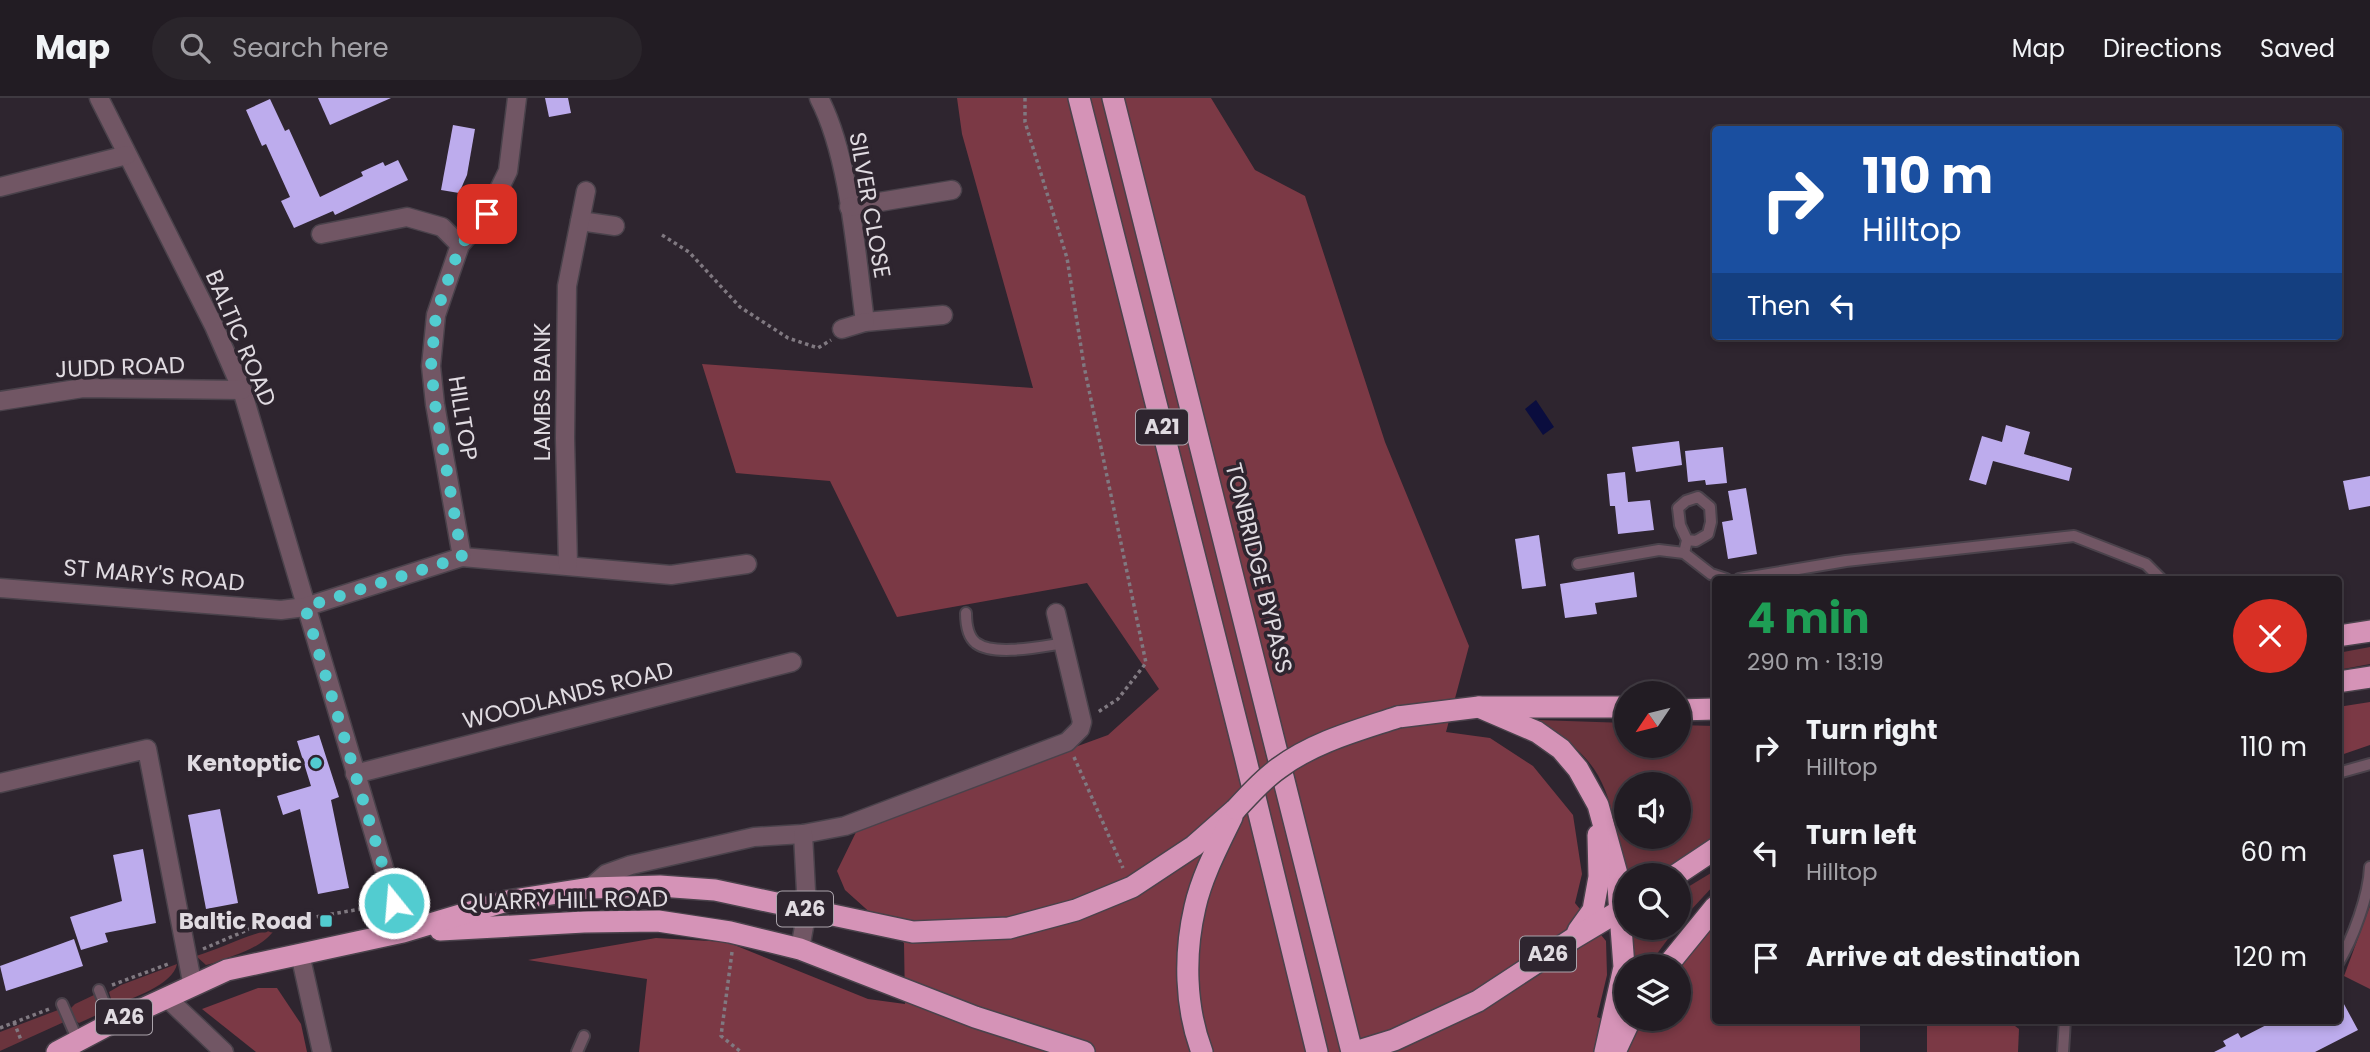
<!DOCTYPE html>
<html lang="en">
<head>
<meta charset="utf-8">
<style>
	body { margin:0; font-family:Poppins,sans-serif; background:#2a252b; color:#f1f3f6; height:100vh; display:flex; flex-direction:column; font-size:26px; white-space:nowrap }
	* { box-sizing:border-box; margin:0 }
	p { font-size:23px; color:#a2a1a6 }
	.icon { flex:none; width:38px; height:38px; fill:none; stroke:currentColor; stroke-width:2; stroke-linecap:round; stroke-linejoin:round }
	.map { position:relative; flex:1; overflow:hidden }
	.details { position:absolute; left:1712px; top:478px; width:630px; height:448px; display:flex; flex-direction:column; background:#221c23; border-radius:7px; box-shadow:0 4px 10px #0003,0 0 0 2px #3f3a41 }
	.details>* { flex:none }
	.banner { position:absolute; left:1712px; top:28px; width:630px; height:214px; border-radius:7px; box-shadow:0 4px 10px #0003,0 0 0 2px #3f3a41; background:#1a4fa0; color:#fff; overflow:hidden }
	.needle { width:46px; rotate:235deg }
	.fabs { position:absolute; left:1614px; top:583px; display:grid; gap:14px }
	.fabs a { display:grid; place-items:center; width:77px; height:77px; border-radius:50%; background:#221c23; box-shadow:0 4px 10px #0003,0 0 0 2px #3f3a41; font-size:35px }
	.pin { position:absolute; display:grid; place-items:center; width:60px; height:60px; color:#fff; margin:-30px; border-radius:14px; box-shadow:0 4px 10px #0006 }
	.me { position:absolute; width:77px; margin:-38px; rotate:343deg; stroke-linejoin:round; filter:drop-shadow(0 0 5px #0008) }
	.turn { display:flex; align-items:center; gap:24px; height:147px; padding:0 35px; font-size:32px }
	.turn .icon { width:91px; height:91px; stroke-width:2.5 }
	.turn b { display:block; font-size:49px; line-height:60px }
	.then { display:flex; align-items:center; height:66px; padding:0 35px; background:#0003; gap:14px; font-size:26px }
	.round { display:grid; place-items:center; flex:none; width:74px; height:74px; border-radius:37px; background:#2a252b }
	.overview { display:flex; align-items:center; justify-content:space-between; height:119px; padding:0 35px }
	h1 { font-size:42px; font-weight:700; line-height:52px; color:#1e9e55 }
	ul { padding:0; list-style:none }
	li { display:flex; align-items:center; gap:21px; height:105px; padding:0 35px }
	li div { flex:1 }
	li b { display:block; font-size:26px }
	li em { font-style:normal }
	header { display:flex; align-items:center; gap:42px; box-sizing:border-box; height:98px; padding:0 35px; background:#221c23; border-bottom:2px solid #3f3a41 }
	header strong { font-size:33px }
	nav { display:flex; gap:38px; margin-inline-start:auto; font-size:24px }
	.search { width:490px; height:63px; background:#2a252b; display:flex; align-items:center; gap:18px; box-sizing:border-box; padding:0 24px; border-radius:38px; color:#a2a1a6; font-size:26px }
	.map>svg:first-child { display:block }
	.green { fill:#6a343d; fill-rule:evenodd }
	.forest { fill:#7b3945 }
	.water { fill:#0a0d3e }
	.building { fill:#bdaced }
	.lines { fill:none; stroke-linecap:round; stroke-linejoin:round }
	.lane-casing { stroke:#4a424b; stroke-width:14 }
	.street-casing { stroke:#4a424b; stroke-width:21 }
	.highway-casing { stroke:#4a424b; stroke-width:24 }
	.path { stroke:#807981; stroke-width:3.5; stroke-dasharray:3.5 3.5; stroke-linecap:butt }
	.lane { stroke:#715664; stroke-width:10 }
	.street { stroke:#715664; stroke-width:18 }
	.highway { stroke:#d593b7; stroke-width:21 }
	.highway-bridge-casing { stroke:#4a424b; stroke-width:24; stroke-linecap:butt }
	.highway-bridge { stroke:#d593b7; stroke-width:21 }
	.route { stroke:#52ccd0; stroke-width:12; stroke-dasharray:0 21.6 }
	.poi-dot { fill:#52ccd0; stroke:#2e252f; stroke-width:2.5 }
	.labels { text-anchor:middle; stroke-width:7; stroke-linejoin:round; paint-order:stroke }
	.shield { fill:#2e252f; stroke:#aba4ac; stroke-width:2 }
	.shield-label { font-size:21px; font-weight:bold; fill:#e0dbe1 }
	.street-label { font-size:23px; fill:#e0dbe1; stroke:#2e252f }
	.poi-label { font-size:23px; font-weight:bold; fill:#e0dbe1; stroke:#2e252f; text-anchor:end }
</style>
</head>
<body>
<header>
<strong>Map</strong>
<div class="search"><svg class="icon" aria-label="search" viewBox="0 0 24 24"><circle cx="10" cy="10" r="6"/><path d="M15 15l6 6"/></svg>Search here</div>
<nav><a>Map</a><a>Directions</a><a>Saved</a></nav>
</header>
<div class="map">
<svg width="2370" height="954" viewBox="0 0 2370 954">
	<rect width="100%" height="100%" fill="#2e252f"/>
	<g class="green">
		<polygon points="2370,549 2370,566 2338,572 2338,555"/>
		<path d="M1538,622L1626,625V648H1678V627L1715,628V741L1658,777H1626L1625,797C1613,721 1618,662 1537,627ZM1626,686H1678V738H1626Z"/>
		<polygon points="1711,775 1715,786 1678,826 1678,795"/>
		<polygon points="1628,830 1676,830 1648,868 1630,868"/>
		<path d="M275,831C263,850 234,857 214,865L206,867L196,858C223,850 247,836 275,831Z"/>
		<path d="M177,866C173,887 132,900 113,908L109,894L121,887Z"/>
		<polygon points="94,897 102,911 101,915 79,925 73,921 69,912 75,906"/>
		<polygon points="58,912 64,924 0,953 0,934"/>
	</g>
	<g class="forest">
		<polygon points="957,0 1211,0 1255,72 1305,98 1385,344 1469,548 1446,634 1490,640 1533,668 1573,717 1582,776 1575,805 1606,843 1607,877 1597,919 1636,934 1643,921 1678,920 1678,868 1715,822 1715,922 1860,922 1860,954 639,954 647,881 528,862 656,840 727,844 868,901 905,906 904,845 845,792 837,773 859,728 1108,637 1159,591 1087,485 897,519 830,383 736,375 702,266 1033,290 962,36"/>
		<polygon points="2370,604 2370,647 2338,658 2338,609"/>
		<polygon points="2370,808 2370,891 2344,878"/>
		<polygon points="258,890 277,890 301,926 307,954 256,954 202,911"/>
		<polygon points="1927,922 2007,922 2019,931 2018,954 1927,954"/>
	</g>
	<polygon class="water" points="1536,302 1554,329 1543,337 1525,311"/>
	<g class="building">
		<polygon points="318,0 391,0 330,27"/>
		<polygon points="545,0 568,0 571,15 549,19"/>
		<polygon points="270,1 285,33 289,31 320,99 363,78 361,74 383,64 385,68 398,62 408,82 335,117 333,113 294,130 281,103 290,99 266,46 262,48 246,12"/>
		<polygon points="453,27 475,31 467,77 459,95 441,92"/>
		<polygon points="2006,327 2030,334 2024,356 2072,370 2069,383 1993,363 1986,387 1969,382 1982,338 2002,344"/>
		<polygon points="1679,343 1682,367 1636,374 1632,349"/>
		<polygon points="1723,349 1727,385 1706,387 1705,382 1688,384 1685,353"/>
		<polygon points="1625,374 1628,404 1650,402 1654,432 1618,436 1615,408 1610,408 1607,376"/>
		<polygon points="2370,378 2370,408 2349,412 2343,383"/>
		<polygon points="1746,390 1757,456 1728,461 1722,424 1733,422 1728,393"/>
		<polygon points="1539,437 1546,488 1522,491 1515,441"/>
		<polygon points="1634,474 1637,499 1595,505 1597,516 1565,520 1560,486"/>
		<polygon points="319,637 339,699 331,702 349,790 318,796 300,711 283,717 277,698 311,688 297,643"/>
		<polygon points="220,711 238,805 206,811 188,717"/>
		<polygon points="143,751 156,825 105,835 108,844 81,852 70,819 122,803 113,757"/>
		<polygon points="74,841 83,868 6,893 0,868"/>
		<polygon points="2338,895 2358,932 2315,954 2214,954 2226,948 2223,943 2238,935 2241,940 2276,922 2338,922"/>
	</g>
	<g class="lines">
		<g class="lane-casing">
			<g id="lane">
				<polyline points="1684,455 1687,442 1680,427 1678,410 1686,403 1698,399 1710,409 1711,424 1708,436 1696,443 1687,442"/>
				<polyline points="1578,466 1659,452 1684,455 1711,476 1726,481"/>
				<polyline points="1739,481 1846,463 2074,438 2146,466 2161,481"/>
				<path d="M966,515C966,525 967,538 976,545C995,559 1043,548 1065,545"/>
				<polyline points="2338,675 2370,666"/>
				<path d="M2338,865C2353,841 2369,797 2370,769"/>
				<polyline points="99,892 112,925"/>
				<polyline points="62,906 78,943"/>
				<polyline points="577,954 584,938"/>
				<polyline points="2063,954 2065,922"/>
			</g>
		</g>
		<g class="street-casing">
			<g id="street">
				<polyline points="99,0 214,228 242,292 403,834"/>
				<path d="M819,0C850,59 856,157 865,224L943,217"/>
				<polyline points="0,89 127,57"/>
				<polyline points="849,109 952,92"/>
				<polyline points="580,123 615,128"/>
				<polyline points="321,136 407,119 442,129 460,147"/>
				<polyline points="842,231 865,224"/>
				<polyline points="0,303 83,290 242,292"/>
				<polyline points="462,459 671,477 747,466"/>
				<polyline points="568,467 565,340 567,188 586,93"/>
				<polyline points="0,490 281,512 305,509 462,459 435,306 431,268 436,217 460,147 487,116 508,73 517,0"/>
				<polyline points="355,676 792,564"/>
				<polyline points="0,685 147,651 193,889"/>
				<polyline points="590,790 606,776 631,767 754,739 803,736 845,728 1067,644 1080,631 1082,624 1056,515"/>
				<polyline points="800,851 807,812 803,736"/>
				<polyline points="300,856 322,954"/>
				<polyline points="167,900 224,954"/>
			</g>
		</g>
		<g class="highway-casing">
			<g id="highway">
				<polyline points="1079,0 1245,658 1317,954"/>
				<polyline points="1113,0 1352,954"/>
				<polyline points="2338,538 2370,533"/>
				<polyline points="2338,584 2370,579"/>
				<polyline points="1479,609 1537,634 1561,651 1578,671 1598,707 1617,776 1624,869 1605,954"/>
				<polyline points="1678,612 1715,611"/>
				<polyline points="1398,619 1479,609 1626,609"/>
				<polyline points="1676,777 1715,751"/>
				<polyline points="440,832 584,824 658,823 730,834 800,851 975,919 1084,954"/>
				<polyline points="1578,833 1593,812 1599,779 1598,737"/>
				<polyline points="1667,868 1715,809"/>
				<polyline points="57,954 112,925 227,872 403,834 507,803 590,790 660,788 715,792 913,834 1009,830 1076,812 1132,789 1194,748 1236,711"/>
				<path d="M1202,954C1185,909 1184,856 1195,809C1202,778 1218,748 1232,719"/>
				<polyline points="1355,954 1394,942 1478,903 1574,840 1626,809"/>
				<polyline points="1615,954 1631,920"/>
			</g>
		</g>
		<g class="path">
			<polyline points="1025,0 1025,24 1067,160 1084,268 1146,565 1118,601 1098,614"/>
			<polyline points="662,137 689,154 740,209 788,240 818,250 831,242"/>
			<polyline points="1074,659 1123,770"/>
			<polyline points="203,851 252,830 378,808"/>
			<polyline points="732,854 721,938 741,954"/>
			<polyline points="112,887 171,865"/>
			<polyline points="14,924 21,942"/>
			<polyline points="0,930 49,911"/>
		</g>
		<use href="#lane" class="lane"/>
		<use href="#street" class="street"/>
		<use href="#highway" class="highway"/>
		<g class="highway-bridge-casing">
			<path id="highway-bridge" d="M1236,711C1249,697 1263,681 1279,670C1314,644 1356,633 1398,619"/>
		</g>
		<use href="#highway-bridge" class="highway-bridge"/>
	</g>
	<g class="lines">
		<polyline class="route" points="394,805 305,509 462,459 435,306 431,268 436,216 460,148 487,116"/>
	</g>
	<g class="poi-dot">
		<circle cx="316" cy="665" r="7"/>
		<rect x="319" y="816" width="14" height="14" rx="3.5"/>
	</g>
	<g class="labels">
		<g class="shield">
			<rect x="1136" y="311.5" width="52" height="35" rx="5"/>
			<rect x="777" y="793.5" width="56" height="35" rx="5"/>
			<rect x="1520" y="838.5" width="56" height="35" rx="5"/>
			<rect x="96" y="901.5" width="56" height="35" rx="5"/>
		</g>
		<g class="shield-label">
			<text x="1162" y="336">A21</text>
			<text x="805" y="818">A26</text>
			<text x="1548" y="863">A26</text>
			<text x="124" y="926">A26</text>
		</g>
		<g class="street-label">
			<text transform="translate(870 107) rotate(80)" y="8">SILVER CLOSE</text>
			<text transform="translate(241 240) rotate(67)" y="8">BALTIC ROAD</text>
			<text transform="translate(120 269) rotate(-2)" y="8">JUDD ROAD</text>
			<text transform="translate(542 294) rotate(-90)" y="8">LAMBS BANK</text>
			<text transform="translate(463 320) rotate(81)" y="8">HILLTOP</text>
			<text transform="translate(1259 470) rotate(76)" y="8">TONBRIDGE BYPASS</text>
			<text transform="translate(154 477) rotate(5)" y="8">ST MARY'S ROAD</text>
			<text transform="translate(568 597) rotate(-14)" y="8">WOODLANDS ROAD</text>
			<text transform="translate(564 802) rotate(-1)" y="8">QUARRY HILL ROAD</text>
		</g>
		<g class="poi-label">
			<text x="302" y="673">Kentoptic</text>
			<text x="312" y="831">Baltic Road</text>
		</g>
	</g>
</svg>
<div class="fabs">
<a><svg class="needle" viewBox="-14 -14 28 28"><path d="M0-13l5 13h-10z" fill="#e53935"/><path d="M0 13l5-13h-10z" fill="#a2a1a6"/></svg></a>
<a><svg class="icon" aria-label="sound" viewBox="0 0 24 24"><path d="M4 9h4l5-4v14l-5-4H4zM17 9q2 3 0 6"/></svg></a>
<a><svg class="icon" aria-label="search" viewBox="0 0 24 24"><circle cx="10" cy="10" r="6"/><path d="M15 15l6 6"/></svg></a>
<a><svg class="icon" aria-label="layers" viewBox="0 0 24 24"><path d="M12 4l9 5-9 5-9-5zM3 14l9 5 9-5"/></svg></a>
</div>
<div class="pin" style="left:487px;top:116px;background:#d93025"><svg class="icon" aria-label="arrive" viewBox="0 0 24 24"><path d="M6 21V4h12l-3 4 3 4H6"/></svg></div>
<svg class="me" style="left:394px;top:805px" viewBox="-20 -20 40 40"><circle r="17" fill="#52ccd0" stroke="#fff" stroke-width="3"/><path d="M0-11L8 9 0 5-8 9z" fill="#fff"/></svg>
<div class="banner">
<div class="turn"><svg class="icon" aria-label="right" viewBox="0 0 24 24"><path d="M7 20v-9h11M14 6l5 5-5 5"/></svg><div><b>110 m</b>Hilltop</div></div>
<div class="then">Then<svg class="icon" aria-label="left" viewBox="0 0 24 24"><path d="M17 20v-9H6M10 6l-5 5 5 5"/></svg></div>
</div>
<section class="details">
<div class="overview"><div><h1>4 min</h1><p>290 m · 13:19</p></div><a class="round" style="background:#d93025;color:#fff"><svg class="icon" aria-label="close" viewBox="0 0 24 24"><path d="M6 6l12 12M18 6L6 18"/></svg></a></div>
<ul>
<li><svg class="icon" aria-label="right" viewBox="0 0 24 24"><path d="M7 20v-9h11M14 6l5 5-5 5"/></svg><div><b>Turn right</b><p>Hilltop</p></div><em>110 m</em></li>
<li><svg class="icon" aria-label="left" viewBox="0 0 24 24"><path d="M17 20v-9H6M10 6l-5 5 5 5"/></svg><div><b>Turn left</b><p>Hilltop</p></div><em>60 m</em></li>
<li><svg class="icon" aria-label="arrive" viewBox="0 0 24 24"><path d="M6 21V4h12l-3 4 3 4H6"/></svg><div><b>Arrive at destination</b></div><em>120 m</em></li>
</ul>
</section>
</div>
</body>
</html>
